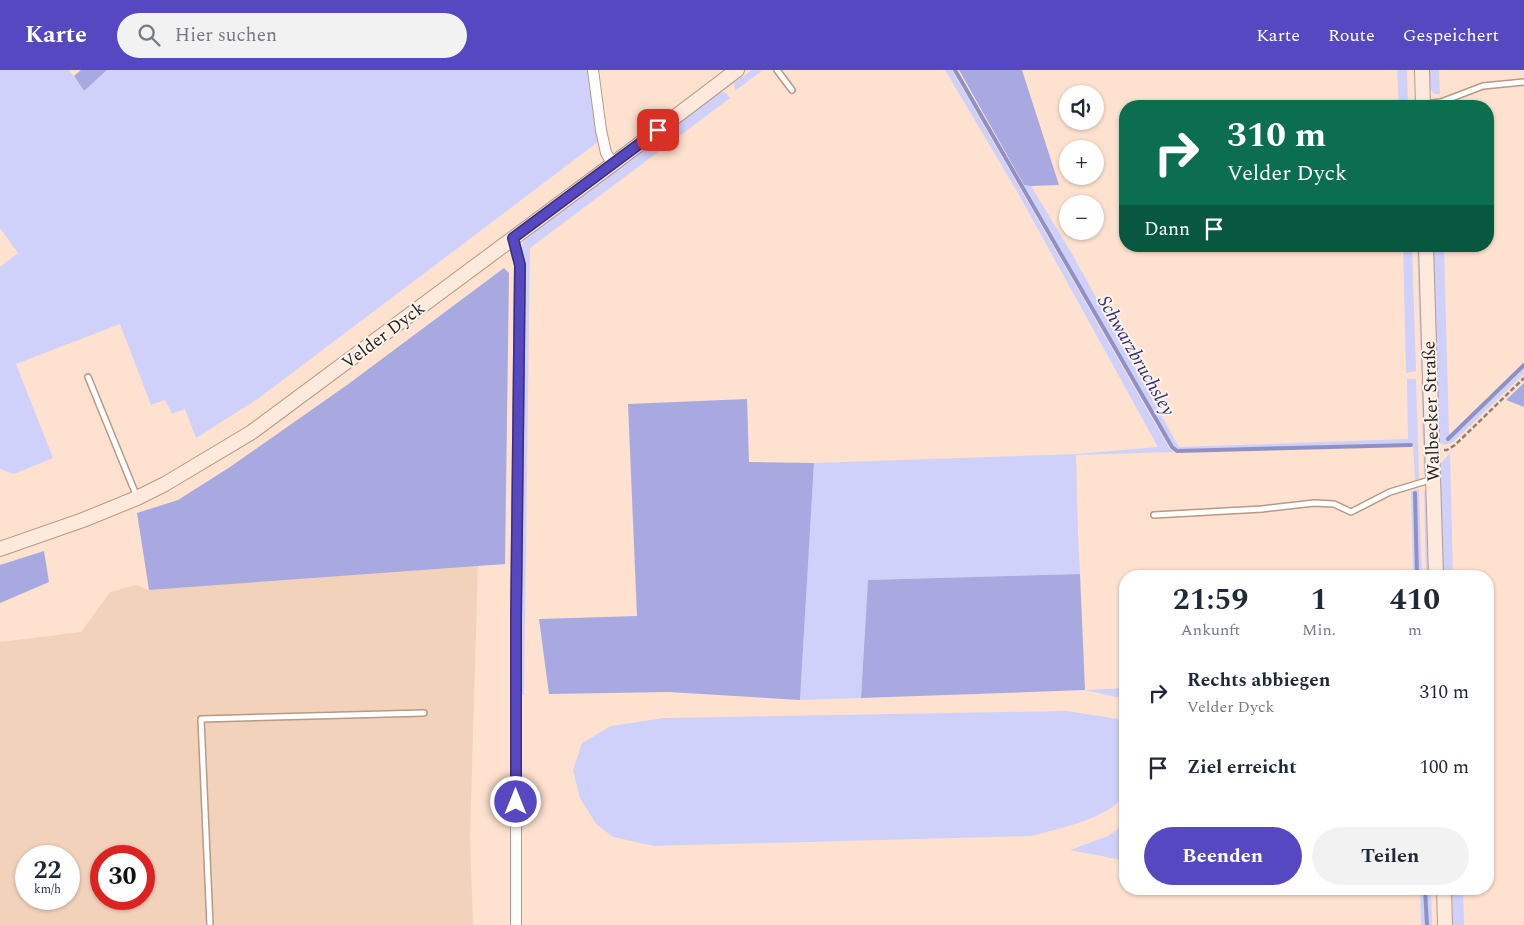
<!DOCTYPE html>
<html lang="de">
<head>
<meta charset="utf-8">
<style>
	body { margin:0; font-family:Spectral,serif; background:#f2f2f3; color:#1f2937; height:100vh; display:flex; flex-direction:column; font-size:19px; white-space:nowrap }
	* { box-sizing:border-box; margin:0 }
	p { font-size:16px; color:#747a83 }
	.icon { flex:none; width:28px; height:28px; fill:none; stroke:currentColor; stroke-width:2; stroke-linecap:round; stroke-linejoin:round }
	.map { position:relative; flex:1; overflow:hidden }
	.panel { position:absolute; left:1119px; top:500px; width:375px; height:325px; display:flex; flex-direction:column; background:#fff; border-radius:20px; box-shadow:0 1px 4px #0004 }
	.panel>* { flex:none }
	.banner { position:absolute; left:1119px; top:30px; width:375px; height:152px; border-radius:20px; box-shadow:0 1px 4px #0004; background:#0b6e4f; color:#fff; overflow:hidden }
	.tools { position:absolute; left:1059px; top:15px; display:grid; gap:10px }
	.tools a { display:grid; place-items:center; width:45px; height:45px; border-radius:50%; background:#fff; box-shadow:0 1px 4px #0004; font-size:25px }
	.speed { position:absolute; left:15px; top:775px; display:flex; gap:10px; font-size:25px; font-weight:700; text-align:center }
	.speed>* { display:grid; place-content:center; width:65px; height:65px; border-radius:50%; background:#fff; box-shadow:0 1px 4px #0004; line-height:1 }
	.speed small { font-size:12px; font-weight:400 }
	.speed .limit { border:8px solid #d22; background:#fff; color:#111 }
	.pin { position:absolute; display:grid; place-items:center; width:42px; height:42px; color:#fff; margin:-21px; border-radius:10px; box-shadow:0 2px 8px #0006 }
	.me { position:absolute; width:55px; margin:-28px; rotate:0deg; stroke-linejoin:round; filter:drop-shadow(0 0 4px #0008) }
	.turn { display:flex; align-items:center; gap:18px; height:105px; padding:0 25px; font-size:22px }
	.turn .icon { width:65px; height:65px; stroke-width:2.5 }
	.turn b { display:block; font-size:35px; line-height:42px }
	.then { display:flex; align-items:center; height:48px; padding:0 25px; background:#0003; gap:10px; font-size:19px }
	.eta { display:flex; justify-content:space-evenly; align-items:center; height:85px; text-align:center }
	.eta b { font-size:30px; font-weight:700; line-height:35px }
	.cta { display:flex; gap:10px; margin-top:auto; padding:10px 25px }
	.cta a { flex:1; height:58px; border-radius:30px; background:#5648c0; color:#fff; font-size:20px; font-weight:700; line-height:58px; text-align:center }
	.cta a+a { background:#f2f2f3; color:#1f2937 }
	ul { padding:0; list-style:none }
	li { display:flex; align-items:center; gap:15px; height:75px; padding:0 25px }
	li div { flex:1 }
	li b { display:block; font-size:19px }
	li em { font-style:normal }
	header { display:flex; align-items:center; gap:30px; box-sizing:border-box; height:70px; padding:0 25px; background:#5648c0; color:#fff }
	header strong { font-size:24px }
	nav { display:flex; gap:28px; margin-inline-start:auto; font-size:18px }
	.search { width:350px; height:45px; background:#f2f2f3; display:flex; align-items:center; gap:12px; box-sizing:border-box; padding:0 18px; border-radius:28px; color:#747a83; font-size:19px }
	.map>svg:first-child { display:block }
	.built { fill:#f3d2bc; fill-rule:evenodd }
	.green { fill:#cfd1fb }
	.forest { fill:#a7a9e0 }
	.lines { fill:none; stroke-linecap:round; stroke-linejoin:round }
	.stream { stroke:#8f91c6; stroke-width:4 }
	.service-casing { stroke:#b99983; stroke-width:8 }
	.minor-casing { stroke:#b99983; stroke-width:12 }
	.secondary-casing { stroke:#b99983; stroke-width:16 }
	.path { stroke:#937f71; stroke-width:2.5; stroke-dasharray:5 2.5; stroke-linecap:butt }
	.service { stroke:#fff; stroke-width:5 }
	.minor { stroke:#fff; stroke-width:10 }
	.secondary { stroke:#feeadd; stroke-width:14 }
	.route-casing { stroke:#382f7d; stroke-width:12 }
	.route { stroke:#5648c0; stroke-width:9 }
	.labels { text-anchor:middle; stroke-width:4; stroke-linejoin:round; paint-order:stroke }
	.street-label { font-size:18px; fill:#2a1e15; stroke:#fbf4ef }
	.water-label { font-size:19px; font-style:italic; fill:#332e6f; stroke:#fbf4ef }
</style>
</head>
<body>
<header>
<strong>Karte</strong>
<div class="search"><svg class="icon" aria-label="search" viewBox="0 0 24 24"><circle cx="10" cy="10" r="6"/><path d="M15 15l6 6"/></svg>Hier suchen</div>
<nav><a>Karte</a><a>Route</a><a>Gespeichert</a></nav>
</header>
<div class="map">
<svg width="1524" height="855" viewBox="0 0 1524 855">
	<rect width="100%" height="100%" fill="#fee2cf"/>
	<path class="built" d="M478,495L470,767L473,855H0V572L81,562L110,522L136,515L149,520ZM26,786H69V829H26ZM101,786H144V829H101Z"/>
	<g class="green">
		<polygon points="0,0 69,0 84,21 107,0 589,0 598,72 259,328 196,368 185,339 172,344 165,330 151,335 120,254 16,294 53,388 14,404 0,399 0,197 18,183 0,158"/>
		<polygon points="752,0 763,0 735,21 734,13"/>
		<polygon points="945,0 952,0 1169,378 1174,382 1076,385 1078,463 1080,504 868,510 861,628 800,630 814,393 1076,384 1158,377 1018,123"/>
		<polygon points="1397,0 1407,0 1408,36 1399,36"/>
		<polygon points="1428,0 1439,0 1440,24 1434,24 1428,16"/>
		<path d="M721,22L726,23L730,28L530,178L524,625H522L520,607L521,334L524,188C521,181 522,176 524,169Z"/>
		<polygon points="1024,115 1031,116 1071,182 1179,377 1408,369 1407,309 1416,309 1419,409 1415,410 1413,373 1178,380 1173,377"/>
		<polygon points="1403,176 1412,176 1416,301 1406,303"/>
		<polygon points="1417,176 1421,176 1424,297 1421,302"/>
		<polygon points="1433,176 1444,176 1449,365 1524,293 1524,304 1452,373 1444,375 1439,373"/>
		<polygon points="1421,310 1425,315 1427,402 1424,407"/>
		<polygon points="1450,383 1453,506 1442,506 1439,396"/>
		<polygon points="1419,419 1422,506 1413,506 1411,421"/>
		<polygon points="1424,421 1428,423 1430,506 1426,506"/>
		<polygon points="1125,618 1125,629 1085,620"/>
		<path d="M1067,641L1118,649L1125,656V725C1107,749 1060,758 1032,766L654,776L613,767L596,754L580,728L573,700L582,673L611,656L664,648Z"/>
		<polygon points="1125,754 1125,786 1122,790 1070,780 1108,766"/>
		<polygon points="1420,819 1431,819 1432,855 1421,855"/>
		<polygon points="1452,819 1463,819 1464,855 1453,855"/>
	</g>
	<g class="forest">
		<polygon points="81,0 107,0 84,21 74,6"/>
		<polygon points="959,0 1022,0 1059,115 1031,116 1024,115"/>
		<polygon points="504,198 509,203 505,494 149,520 137,443 178,430 230,397 347,315"/>
		<polygon points="1524,313 1524,337 1506,330"/>
		<polygon points="747,329 749,392 814,393 800,630 669,622 549,624 539,549 637,546 628,334"/>
		<polygon points="44,481 49,512 0,533 0,495"/>
		<polygon points="1080,504 1085,620 861,628 868,510"/>
	</g>
	<g class="lines">
		<g class="stream">
			<polyline points="955,0 1172,377 1177,381 1411,375"/>
			<polyline points="1448,369 1524,295"/>
			<polyline points="1415,423 1417,506"/>
			<polyline points="1425,819 1427,855"/>
		</g>
		<g class="service-casing">
			<g id="service">
				<polyline points="777,0 792,20"/>
				<polyline points="1425,34 1441,32 1483,16 1524,12"/>
				<polyline points="88,307 137,427"/>
				<polyline points="1154,445 1262,439 1314,433 1334,434 1351,442 1390,422 1433,409"/>
				<polyline points="210,855 201,649 424,643"/>
			</g>
		</g>
		<g class="minor-casing">
			<g id="minor">
				<polyline points="593,0 601,60 606,83 613,94"/>
				<polyline points="513,169 520,195 516,549 516,855"/>
			</g>
		</g>
		<g class="secondary-casing">
			<g id="secondary">
				<polyline points="1422,0 1423,36"/>
				<polyline points="1426,176 1436,506"/>
				<polyline points="0,479 83,450 137,428 165,414 252,362 613,94 737,0"/>
				<polyline points="1444,819 1445,855"/>
			</g>
		</g>
		<polyline class="path" points="1444,380 1447,380 1455,375 1524,308"/>
		<use href="#service" class="service"/>
		<use href="#minor" class="minor"/>
		<use href="#secondary" class="secondary"/>
	</g>
	<g class="lines">
		<g class="route-casing">
			<polyline id="route" points="516,732 516,550 520,195 513,168 658,60"/>
		</g>
		<use href="#route" class="route"/>
	</g>
	<g class="labels">
		<g class="street-label">
			<text transform="translate(383 265) rotate(-37)" y="6">Velder Dyck</text>
			<text transform="translate(1431 341) rotate(-92)" y="6">Walbecker Straße</text>
		</g>
		<g class="water-label">
			<text transform="translate(1137 285) rotate(60)" y="7">Schwarzbruchsley</text>
		</g>
	</g>
</svg>
<div class="tools">
<a><svg class="icon" aria-label="sound" viewBox="0 0 24 24"><path d="M4 9h4l5-4v14l-5-4H4zM17 9q2 3 0 6"/></svg></a>
<a>+</a>
<a>−</a>
</div>
<div class="speed"><div>22<small>km/h</small></div><div class="limit">30</div></div>
<div class="pin" style="left:658px;top:60px;background:#d93025"><svg class="icon" aria-label="arrive" viewBox="0 0 24 24"><path d="M6 21V4h12l-3 4 3 4H6"/></svg></div>
<svg class="me" style="left:516px;top:732px" viewBox="-20 -20 40 40"><circle r="17" fill="#5648c0" stroke="#fff" stroke-width="3"/><path d="M0-11L8 9 0 5-8 9z" fill="#fff"/></svg>
<div class="banner">
<div class="turn"><svg class="icon" aria-label="right" viewBox="0 0 24 24"><path d="M7 20v-9h11M14 6l5 5-5 5"/></svg><div><b>310 m</b>Velder Dyck</div></div>
<div class="then">Dann<svg class="icon" aria-label="arrive" viewBox="0 0 24 24"><path d="M6 21V4h12l-3 4 3 4H6"/></svg></div>
</div>
<section class="panel">
<div class="eta">
<div><b>21:59</b><p>Ankunft</p></div>
<div><b>1</b><p>Min.</p></div>
<div><b>410</b><p>m</p></div>
</div>
<ul>
<li><svg class="icon" aria-label="right" viewBox="0 0 24 24"><path d="M7 20v-9h11M14 6l5 5-5 5"/></svg><div><b>Rechts abbiegen</b><p>Velder Dyck</p></div><em>310 m</em></li>
<li><svg class="icon" aria-label="arrive" viewBox="0 0 24 24"><path d="M6 21V4h12l-3 4 3 4H6"/></svg><div><b>Ziel erreicht</b></div><em>100 m</em></li>
</ul>
<div class="cta"><a>Beenden</a><a>Teilen</a></div>
</section>
</div>
</body>
</html>
